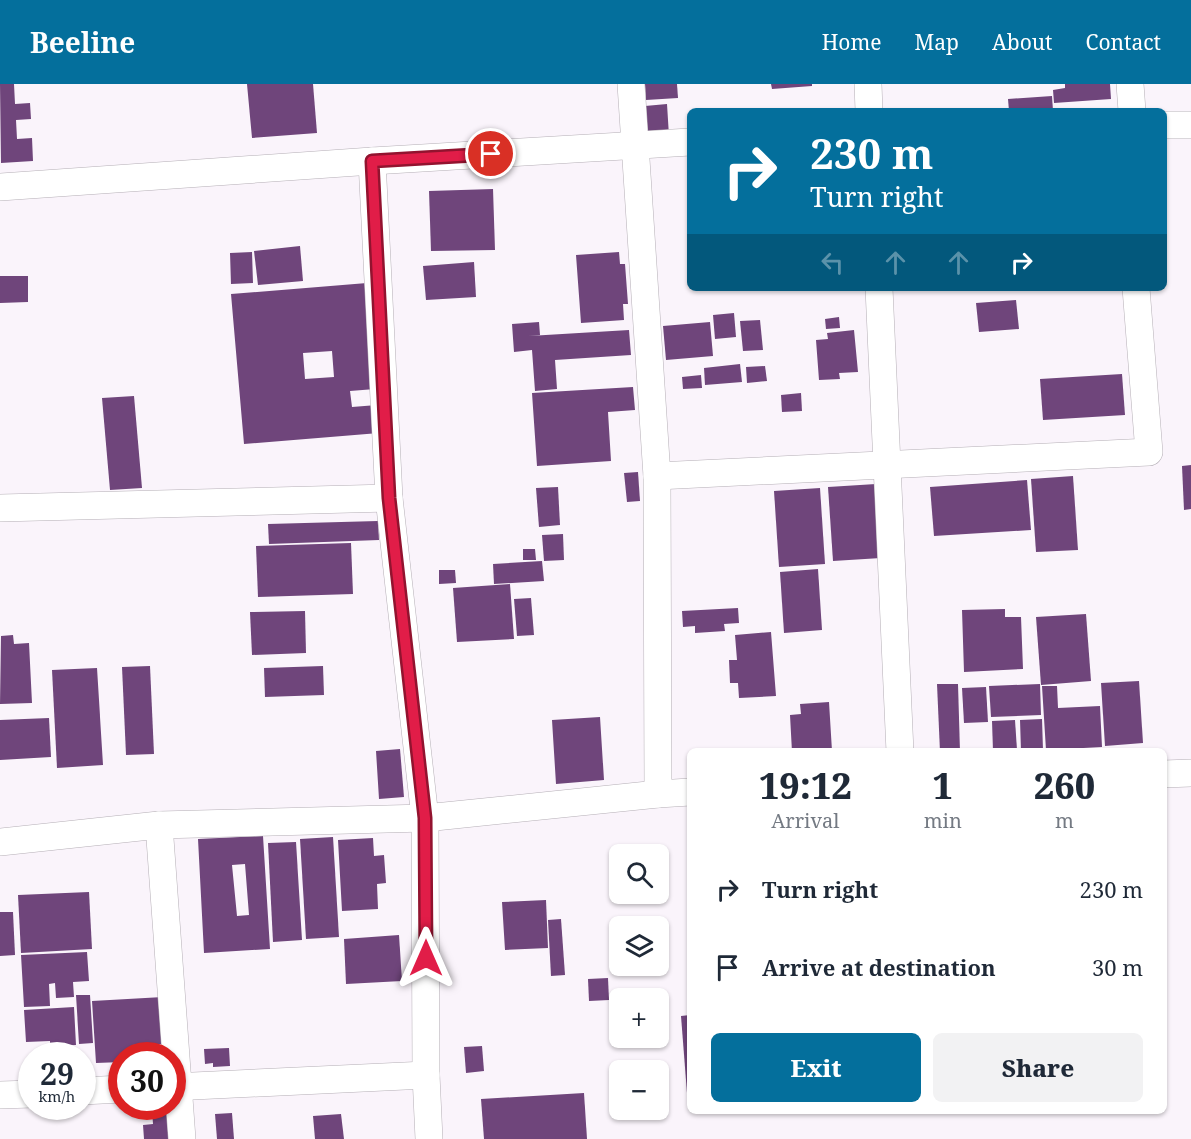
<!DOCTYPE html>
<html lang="en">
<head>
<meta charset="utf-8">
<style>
	body { margin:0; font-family:"Noto Serif",serif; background:#f2f2f3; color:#1f2937; height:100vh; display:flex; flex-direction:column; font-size:22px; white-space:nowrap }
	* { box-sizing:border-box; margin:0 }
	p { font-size:20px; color:#747a83 }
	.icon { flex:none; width:33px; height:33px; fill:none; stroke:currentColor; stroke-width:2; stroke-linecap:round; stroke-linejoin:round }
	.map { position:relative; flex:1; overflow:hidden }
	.panel { position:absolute; left:687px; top:664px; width:480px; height:366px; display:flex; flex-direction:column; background:#fff; border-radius:9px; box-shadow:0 2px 4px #0004 }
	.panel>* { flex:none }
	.top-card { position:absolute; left:687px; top:24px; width:480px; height:183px; border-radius:9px; box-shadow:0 2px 4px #0004; background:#046f9c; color:#fff; overflow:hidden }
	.buttons { position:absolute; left:609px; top:760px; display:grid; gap:12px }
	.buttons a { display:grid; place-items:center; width:60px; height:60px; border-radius:9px; background:#fff; box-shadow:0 2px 4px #0004; font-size:30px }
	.speed { position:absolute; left:18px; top:958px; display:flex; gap:12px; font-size:30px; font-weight:700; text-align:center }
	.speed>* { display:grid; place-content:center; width:78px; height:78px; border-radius:50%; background:#fff; box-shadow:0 2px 4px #0004; line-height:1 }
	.speed small { font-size:15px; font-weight:400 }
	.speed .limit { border:9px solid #d22; background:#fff; color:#111 }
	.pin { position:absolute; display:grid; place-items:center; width:51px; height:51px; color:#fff; margin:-26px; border:3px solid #fff; border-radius:50%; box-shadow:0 2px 6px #0007 }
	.me { position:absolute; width:66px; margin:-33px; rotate:0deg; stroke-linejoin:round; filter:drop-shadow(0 0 4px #0008) }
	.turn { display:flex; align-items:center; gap:21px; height:126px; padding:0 24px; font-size:27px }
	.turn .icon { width:78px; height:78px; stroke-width:2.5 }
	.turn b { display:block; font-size:42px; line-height:51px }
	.lanes { display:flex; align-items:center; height:57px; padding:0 24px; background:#0003; justify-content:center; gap:30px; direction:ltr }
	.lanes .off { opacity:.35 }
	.eta { display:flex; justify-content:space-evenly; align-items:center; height:102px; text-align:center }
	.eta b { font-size:36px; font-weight:800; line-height:42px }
	.action { display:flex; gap:12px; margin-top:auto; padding:12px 24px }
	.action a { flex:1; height:69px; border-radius:9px; background:#046f9c; color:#fff; font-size:24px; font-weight:800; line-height:69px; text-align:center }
	.action a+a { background:#f2f2f3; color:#1f2937 }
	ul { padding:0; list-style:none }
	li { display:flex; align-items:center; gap:18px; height:78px; padding:0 24px }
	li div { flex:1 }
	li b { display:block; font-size:22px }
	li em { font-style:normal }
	header { display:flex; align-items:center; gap:36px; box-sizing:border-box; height:84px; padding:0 30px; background:#046f9c; color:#fff }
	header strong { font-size:28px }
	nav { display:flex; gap:33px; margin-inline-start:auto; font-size:21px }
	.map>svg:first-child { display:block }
	.building { fill:#6f457b; fill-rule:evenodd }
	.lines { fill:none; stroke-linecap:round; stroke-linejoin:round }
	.street-casing { stroke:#b5afb6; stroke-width:28 }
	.street { stroke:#fff; stroke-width:27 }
	.route-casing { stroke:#92132f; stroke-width:15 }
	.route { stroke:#e11d48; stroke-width:10 }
</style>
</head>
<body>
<header>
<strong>Beeline</strong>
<nav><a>Home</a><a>Map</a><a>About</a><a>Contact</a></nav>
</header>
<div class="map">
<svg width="1191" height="1055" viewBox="0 0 1191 1055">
	<rect width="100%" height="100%" fill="#faf4fb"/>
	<g class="building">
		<polygon points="0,0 14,0 15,20 30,19 31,35 16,36 17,55 32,54 33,77 1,79"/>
		<polygon points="247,0 313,0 317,49 252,54"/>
		<polygon points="645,0 677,0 678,14 646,16"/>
		<polygon points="771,0 812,0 812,2 772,5"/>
		<polygon points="1065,0 1110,0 1111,15 1054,19 1053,6 1065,4"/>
		<polygon points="1052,12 1053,27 1009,27 1008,15"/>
		<polygon points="667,20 669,52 647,53 645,22"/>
		<polygon points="493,105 495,166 431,167 429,107"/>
		<polygon points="300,162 303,197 258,201 254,167"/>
		<polygon points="252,168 253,199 231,200 230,169"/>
		<polygon points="619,168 620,180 625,180 628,220 623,220 624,236 581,239 576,171"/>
		<polygon points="474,178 476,213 426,216 423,182"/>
		<polygon points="0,192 28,192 28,218 0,219"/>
		<path d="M367,199L375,305L350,307L352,323L377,321L379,349L244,360L231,210ZM332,267L334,293L305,295L303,269Z"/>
		<polygon points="1016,216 1019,245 979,248 976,219"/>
		<polygon points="734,229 736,253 715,255 713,231"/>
		<polygon points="839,233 840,244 826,245 825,235"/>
		<polygon points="760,236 763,266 743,267 740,237"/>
		<polygon points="539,238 540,251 529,252 629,246 631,271 555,276 557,305 535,307 532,266 514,268 512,240"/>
		<polygon points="710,238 713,272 666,276 663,242"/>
		<polygon points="854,246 858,288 839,289 840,295 819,296 816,256 828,255 827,249"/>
		<polygon points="740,280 742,298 705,301 704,284"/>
		<polygon points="765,282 767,297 747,299 746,283"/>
		<polygon points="1122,290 1125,331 1043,336 1040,295"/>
		<polygon points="701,291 702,304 683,305 682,293"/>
		<polygon points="633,303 635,326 608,328 611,377 537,382 532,309"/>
		<polygon points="801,309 802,327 782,328 781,311"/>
		<polygon points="134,312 142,404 110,406 102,314"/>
		<polygon points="1191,381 1191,425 1184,426 1182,382"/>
		<polygon points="638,388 640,417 627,418 624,389"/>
		<polygon points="1073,392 1078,466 1036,468 1031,395"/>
		<polygon points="1027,396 1031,446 934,452 930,403"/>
		<polygon points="876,400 881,474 833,477 828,403"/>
		<polygon points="558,403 560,441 539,443 536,404"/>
		<polygon points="820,404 825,480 779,483 774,407"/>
		<polygon points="378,437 379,456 269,460 268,440"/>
		<polygon points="563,450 564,476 544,477 542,451"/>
		<polygon points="351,459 353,510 258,513 256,462"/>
		<polygon points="523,465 535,465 536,476 523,476"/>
		<polygon points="542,477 544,497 494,500 493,480"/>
		<polygon points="818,485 822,546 784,549 780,488"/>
		<polygon points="439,486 455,486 456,499 439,500"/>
		<polygon points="510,500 514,555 457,558 453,504"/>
		<polygon points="531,514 534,551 517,552 514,515"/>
		<polygon points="738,524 739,539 724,540 725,547 695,549 695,542 683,543 682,527"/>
		<polygon points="1005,525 1005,533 1021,533 1023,585 964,588 962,526"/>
		<polygon points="305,527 306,569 252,571 250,528"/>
		<polygon points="1086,530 1091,597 1041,601 1036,533"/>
		<polygon points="771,548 776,612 739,614 738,599 730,599 729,576 737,576 735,551"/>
		<polygon points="13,551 14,560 29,559 32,619 0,620 1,552"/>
		<polygon points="150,582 154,670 126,671 122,583"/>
		<polygon points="323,582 324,611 265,613 264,584"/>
		<polygon points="97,584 103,681 57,684 52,586"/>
		<polygon points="1139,597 1143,659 1105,662 1101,599"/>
		<polygon points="937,600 958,600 960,668 940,668"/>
		<polygon points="1040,600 1041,631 991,633 989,602"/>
		<polygon points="1042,602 1057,602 1058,624 1100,622 1102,663 1046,666"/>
		<polygon points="986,603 988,638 964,639 962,604"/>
		<polygon points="829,618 832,667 792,668 790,631 801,630 800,620"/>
		<polygon points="600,633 604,696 556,700 552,636"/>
		<polygon points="49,634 51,673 0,676 0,636"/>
		<polygon points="1042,635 1043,667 1021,668 1020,636"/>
		<polygon points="1015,636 1017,666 993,667 992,637"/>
		<polygon points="400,665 404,713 379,715 376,667"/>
		<path d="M263,752L270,865L204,869L198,755ZM245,780L249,831L237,832L232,781Z"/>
		<polygon points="333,753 339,853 306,855 300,755"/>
		<polygon points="373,754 374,772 384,771 386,799 377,800 378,825 342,827 338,756"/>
		<polygon points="296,758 302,856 273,858 268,759"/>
		<polygon points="89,808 92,865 21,869 18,811"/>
		<polygon points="546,816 548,864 505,866 502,818"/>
		<polygon points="0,828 13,828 15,871 0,872"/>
		<polygon points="561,835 565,891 551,892 548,836"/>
		<polygon points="399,851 402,897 346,900 344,855"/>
		<polygon points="87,868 89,897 73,898 74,913 56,914 55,899 49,900 50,922 24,923 21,871"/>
		<polygon points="608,894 609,916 589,917 588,895"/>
		<polygon points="76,911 90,911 93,959 79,960"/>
		<polygon points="163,913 165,960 132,961 133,972 122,972 122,978 96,979 92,917"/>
		<polygon points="74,923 76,961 50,962 50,957 26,958 24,926"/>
		<polygon points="690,931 690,1009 687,1009 681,932"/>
		<polygon points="482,962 484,987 466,989 464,963"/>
		<polygon points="229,964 230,982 213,983 213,979 205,980 204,965"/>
		<polygon points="584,1009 587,1055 484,1055 481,1015"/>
		<polygon points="152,1026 168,1026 170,1055 144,1055 143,1041 153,1040"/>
		<polygon points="232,1029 234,1055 217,1055 215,1030"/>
		<polygon points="341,1030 344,1055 315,1055 313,1032"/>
	</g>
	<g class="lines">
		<g class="street-casing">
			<g id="street">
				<polyline points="631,0 657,392 658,710"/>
				<polyline points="868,0 869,27"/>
				<polyline points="1130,0 1132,27"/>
				<polyline points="1164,41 1191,41"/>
				<polyline points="372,77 389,414 425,734 426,991 429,1055"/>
				<polyline points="0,103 372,77 690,58"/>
				<polyline points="879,204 900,668"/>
				<polyline points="657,392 1149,368 1136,204"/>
				<polyline points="0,424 389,414"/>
				<polyline points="1164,690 1191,689"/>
				<polyline points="159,741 182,1055"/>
				<polyline points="0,758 159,741 425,734 658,710 690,708"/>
				<polyline points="172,1003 426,991"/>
				<polyline points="82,1007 122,1005"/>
				<polyline points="0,1011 32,1010"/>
			</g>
		</g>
		<use href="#street" class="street"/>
	</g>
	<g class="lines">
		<g class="route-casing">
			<polyline id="route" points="426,874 425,734 389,414 372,77 491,70"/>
		</g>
		<use href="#route" class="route"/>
	</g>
</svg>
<div class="buttons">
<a><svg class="icon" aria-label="search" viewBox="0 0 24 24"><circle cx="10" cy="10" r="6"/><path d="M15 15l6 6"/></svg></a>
<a><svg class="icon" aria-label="layers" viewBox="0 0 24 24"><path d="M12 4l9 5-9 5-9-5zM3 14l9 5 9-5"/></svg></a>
<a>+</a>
<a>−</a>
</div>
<div class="speed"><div>29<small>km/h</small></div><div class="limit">30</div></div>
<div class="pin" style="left:491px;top:70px;background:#d93025"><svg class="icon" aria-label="arrive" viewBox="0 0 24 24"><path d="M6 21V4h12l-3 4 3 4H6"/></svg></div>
<svg class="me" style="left:426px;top:874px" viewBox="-20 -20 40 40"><path d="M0-17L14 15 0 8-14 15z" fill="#e11d48" stroke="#fff" stroke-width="4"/></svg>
<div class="top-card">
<div class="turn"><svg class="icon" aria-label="right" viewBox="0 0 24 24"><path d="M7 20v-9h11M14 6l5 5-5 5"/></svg><div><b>230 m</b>Turn right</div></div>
<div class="lanes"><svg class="icon off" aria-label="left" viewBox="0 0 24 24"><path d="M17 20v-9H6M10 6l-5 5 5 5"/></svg><svg class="icon off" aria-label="ahead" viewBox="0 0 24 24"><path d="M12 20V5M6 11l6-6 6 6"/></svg><svg class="icon off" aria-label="ahead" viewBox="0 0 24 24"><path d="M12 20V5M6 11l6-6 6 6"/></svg><svg class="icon" aria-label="right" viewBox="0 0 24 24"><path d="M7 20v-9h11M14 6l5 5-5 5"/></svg></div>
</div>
<section class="panel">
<div class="eta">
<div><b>19:12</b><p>Arrival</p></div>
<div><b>1</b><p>min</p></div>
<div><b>260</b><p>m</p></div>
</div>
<ul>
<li><svg class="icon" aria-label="right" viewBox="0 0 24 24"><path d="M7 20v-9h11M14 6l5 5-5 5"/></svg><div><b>Turn right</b></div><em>230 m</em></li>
<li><svg class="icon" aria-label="arrive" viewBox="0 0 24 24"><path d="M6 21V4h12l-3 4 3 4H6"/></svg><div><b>Arrive at destination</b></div><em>30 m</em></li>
</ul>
<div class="action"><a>Exit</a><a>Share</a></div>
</section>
</div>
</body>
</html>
